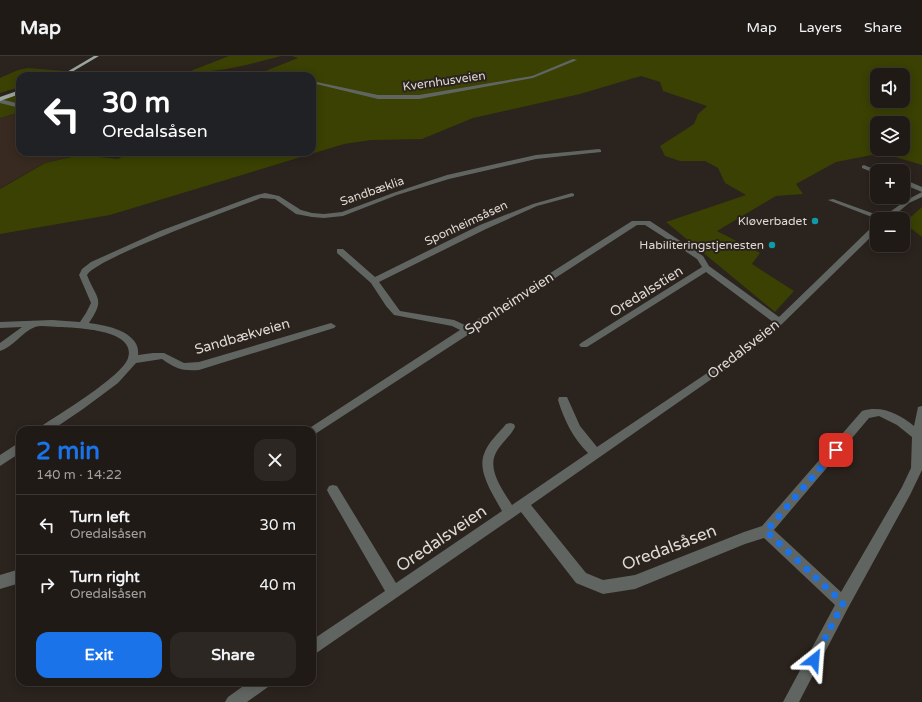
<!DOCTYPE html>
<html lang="en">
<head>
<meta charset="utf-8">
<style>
	body { margin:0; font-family:"Varela Round",sans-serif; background:#2d2723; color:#f1f3f6; height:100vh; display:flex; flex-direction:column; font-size:15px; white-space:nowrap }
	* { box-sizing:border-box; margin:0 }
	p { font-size:13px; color:#a2a1a1 }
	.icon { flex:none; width:22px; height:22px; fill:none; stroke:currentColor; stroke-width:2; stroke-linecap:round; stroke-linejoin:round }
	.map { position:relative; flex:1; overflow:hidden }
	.panel { position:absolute; left:16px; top:370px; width:300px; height:260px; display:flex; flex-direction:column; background:#201a16; border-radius:12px; box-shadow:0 2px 10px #0003,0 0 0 1px #3d3835 }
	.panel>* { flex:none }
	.banner { position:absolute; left:16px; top:16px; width:300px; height:84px; border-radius:12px; box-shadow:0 2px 10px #0003,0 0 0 1px #3d3835; background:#202124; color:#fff; overflow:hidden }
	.controls { position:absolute; left:870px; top:12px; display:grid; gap:8px }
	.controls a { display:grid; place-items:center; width:40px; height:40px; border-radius:8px; background:#201a16; box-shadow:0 2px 10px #0003,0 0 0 1px #3d3835; font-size:20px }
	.pin { position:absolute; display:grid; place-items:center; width:34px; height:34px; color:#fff; margin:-17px; border-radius:8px; box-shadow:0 2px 6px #0006 }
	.me { position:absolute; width:44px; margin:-22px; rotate:28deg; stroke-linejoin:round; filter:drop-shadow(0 0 3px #0008) }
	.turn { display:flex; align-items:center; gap:14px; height:84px; padding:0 20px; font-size:18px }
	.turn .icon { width:52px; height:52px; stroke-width:2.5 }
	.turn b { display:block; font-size:28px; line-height:34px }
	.round { display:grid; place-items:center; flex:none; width:42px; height:42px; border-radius:12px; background:#2d2723 }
	.headline { display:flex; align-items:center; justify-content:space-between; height:68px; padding:0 20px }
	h1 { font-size:24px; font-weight:800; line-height:30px; color:#1a73e8 }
	.button { display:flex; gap:8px; margin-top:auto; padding:8px 20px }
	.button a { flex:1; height:46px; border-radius:12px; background:#1a73e8; color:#fff; font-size:16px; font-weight:800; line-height:46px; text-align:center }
	.button a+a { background:#2d2723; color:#f1f3f6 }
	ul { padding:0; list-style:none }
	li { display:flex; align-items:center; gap:12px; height:60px; padding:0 20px; border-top:1px solid #3d3835 }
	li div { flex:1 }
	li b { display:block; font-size:15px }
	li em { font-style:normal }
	header { display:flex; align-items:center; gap:24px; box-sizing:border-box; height:56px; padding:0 20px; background:#201a16; border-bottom:1px solid #3d3835 }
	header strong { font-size:19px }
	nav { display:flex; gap:22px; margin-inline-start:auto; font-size:14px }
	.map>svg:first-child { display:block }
	.built { fill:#382a20 }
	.green { fill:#3a4102; fill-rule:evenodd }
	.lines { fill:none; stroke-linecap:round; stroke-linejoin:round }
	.street { fill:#606562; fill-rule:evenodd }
	.primary { fill:#9ca6a0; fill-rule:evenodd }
	.route { stroke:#1a73e8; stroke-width:7; stroke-dasharray:0 12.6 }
	.culture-dot { fill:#0f9aa8; stroke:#2b231d; stroke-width:1.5 }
	.labels { text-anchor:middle; stroke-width:4; stroke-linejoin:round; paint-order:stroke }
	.far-street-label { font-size:12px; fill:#dfd9d5; stroke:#2b231d }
	.far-poi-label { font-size:12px; fill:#dfd9d5; stroke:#2b231d; text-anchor:end }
	.street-label { font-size:14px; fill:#dfd9d5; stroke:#2b231d }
	.near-street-label { font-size:17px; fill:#dfd9d5; stroke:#2b231d }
</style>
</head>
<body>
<header>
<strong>Map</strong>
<nav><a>Map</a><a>Layers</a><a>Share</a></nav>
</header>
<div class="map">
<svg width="922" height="646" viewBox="0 0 922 646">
	<rect width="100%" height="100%" fill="#2b231d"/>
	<polygon class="built" points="20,56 20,96 122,96 81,98 44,107 0,132 0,62"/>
	<g class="green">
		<path d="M229,0H281C251,8 220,17 188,16Z"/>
		<path d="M292,0H922V109L882,97L836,106L796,128L803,138L776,140L717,175L760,197L752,208L794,235L775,256L666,166L746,139L725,127L718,112L705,105H680L665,100L660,90L694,68L698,58L707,50L663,35L660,26L641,20L580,38L473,62L422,83L371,84L344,88L110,159L0,178V133L45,107L80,99L118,103L131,96H312V20H253L298,2ZM877,19H903V45H877ZM877,67H903V93H877Z"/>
		<polygon points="28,12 64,15 51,20 20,20 20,31 0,37 0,22 18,14"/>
		<polygon points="20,38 20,56 0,62 0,44"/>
		<polygon points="922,151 922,181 904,167"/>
	</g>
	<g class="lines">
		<g class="street">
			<polygon points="573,3 577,4 533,22 419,43 378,43 312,27 312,25 378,39 419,39 532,20"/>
			<polygon points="271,19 285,19 287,20 269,20"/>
			<polygon points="0,43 20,48 20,52 0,47"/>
			<path d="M599,93L601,94V96L536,103L449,123L397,139L343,160L324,162L312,161L296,158L275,143L261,142C235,152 96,202 87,219C96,243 106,242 89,267C106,269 141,276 138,299L153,297H164L184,307L199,306L331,267L336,270L334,272L199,314C182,315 176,313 162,303L136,307L118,327L83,353L52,374H39L40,371C58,359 123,320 128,302C137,273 76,272 59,271C52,271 41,269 35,271C22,276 13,291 0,295V287L22,271L0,272V266L52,264L80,266L86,257L91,247L79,219L82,213L91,206L160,175L257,139L265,137L279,140L301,154L312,157L324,158L342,156L393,137L447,119L536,99Z"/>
			<polygon points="864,109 866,110 880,115 877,115 877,118 862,112 862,110"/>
			<polygon points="903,123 922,131 922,141 909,147 890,163 877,163 828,144 833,143 883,161 905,145 922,136 903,128"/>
			<path d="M572,137L574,138V140L537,150L486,173L379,226L400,255L454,264L467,270L632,165H650L703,200L709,210L779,261L874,169H877V175L782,268L746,299L531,449L586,517L603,524L635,519L744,476L762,470L862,355C882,349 899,358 914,370L918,351L922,350V414L910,439L848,552L799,646H783L835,549L764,482L745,488L635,533L603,538L576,527L521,456L312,600V584L385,535L329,438L327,434L329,430L333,429L337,430L396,527L502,455C494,440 477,416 484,398C488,386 499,377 506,368L510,367L514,368L515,371C510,381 499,389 495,399C488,415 504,436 512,449L588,397C573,382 564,364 558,344L559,341H567L580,370L597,391L740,295L773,266L706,216L587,291H581L579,289L581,287L702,211L697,203L670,185L645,169H637L312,380V374H308V373L460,274L452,270L394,259L386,250L371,227L337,197V193H343L375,221L480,169L533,148ZM879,360L897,369L912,381L911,412L902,431L841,536L774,474L869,362Z"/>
			<polygon points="20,386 20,397 0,410 0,399"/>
			<polygon points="20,513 20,527 0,533 0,519"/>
			<polygon points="249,626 271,626 268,631 247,646 225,646 228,641"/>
		</g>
		<g class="primary">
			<polygon points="94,0 99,0 65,20 60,20"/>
			<polygon points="20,34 20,38 0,45 0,41"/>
		</g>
	</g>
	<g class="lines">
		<polyline class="route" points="814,604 843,547 766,475 836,394"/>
	</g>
	<g class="culture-dot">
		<circle cx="815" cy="165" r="4"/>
		<circle cx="772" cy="189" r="4"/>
	</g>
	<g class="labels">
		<g class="far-street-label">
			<text transform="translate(444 25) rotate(-8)" y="4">Kvernhusveien</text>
			<text transform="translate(372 135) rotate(-19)" y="4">Sandbæklia</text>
			<text transform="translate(466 167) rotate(-25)" y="4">Sponheimsåsen</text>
		</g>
		<g class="far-poi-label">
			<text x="807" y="169">Kløverbadet</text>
			<text x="764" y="193">Habiliteringstjenesten</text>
		</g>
		<g class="street-label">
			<text transform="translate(646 235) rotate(-32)" y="5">Oredalsstien</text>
			<text transform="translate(509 247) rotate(-33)" y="5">Sponheimveien</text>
			<text transform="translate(242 280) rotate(-16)" y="5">Sandbækveien</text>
			<text transform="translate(743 293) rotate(-38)" y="5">Oredalsveien</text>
		</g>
		<g class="near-street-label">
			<text transform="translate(441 482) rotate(-34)" y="6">Oredalsveien</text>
			<text transform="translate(669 491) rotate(-21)" y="6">Oredalsåsen</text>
		</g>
	</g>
</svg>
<div class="controls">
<a><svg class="icon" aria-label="sound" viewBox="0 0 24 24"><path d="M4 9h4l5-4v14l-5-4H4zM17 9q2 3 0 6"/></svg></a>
<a><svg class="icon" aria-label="layers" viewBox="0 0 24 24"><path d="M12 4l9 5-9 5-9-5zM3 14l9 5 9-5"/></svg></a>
<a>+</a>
<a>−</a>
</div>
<div class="pin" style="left:836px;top:394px;background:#d93025"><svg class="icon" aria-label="arrive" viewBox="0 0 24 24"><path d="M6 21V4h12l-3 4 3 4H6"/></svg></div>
<svg class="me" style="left:814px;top:604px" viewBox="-20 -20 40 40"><path d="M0-17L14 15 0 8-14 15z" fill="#1a73e8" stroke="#fff" stroke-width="4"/></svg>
<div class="banner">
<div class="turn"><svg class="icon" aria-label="left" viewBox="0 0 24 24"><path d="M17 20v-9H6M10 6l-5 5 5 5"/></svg><div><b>30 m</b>Oredalsåsen</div></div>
</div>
<section class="panel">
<div class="headline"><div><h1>2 min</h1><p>140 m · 14:22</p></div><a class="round"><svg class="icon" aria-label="close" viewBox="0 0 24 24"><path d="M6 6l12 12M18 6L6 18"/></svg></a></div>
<ul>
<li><svg class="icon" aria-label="left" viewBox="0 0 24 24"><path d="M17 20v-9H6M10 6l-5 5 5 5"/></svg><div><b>Turn left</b><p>Oredalsåsen</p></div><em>30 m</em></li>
<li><svg class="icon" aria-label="right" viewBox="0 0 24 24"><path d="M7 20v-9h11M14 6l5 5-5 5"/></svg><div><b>Turn right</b><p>Oredalsåsen</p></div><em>40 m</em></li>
</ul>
<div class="button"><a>Exit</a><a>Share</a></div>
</section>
</div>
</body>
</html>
